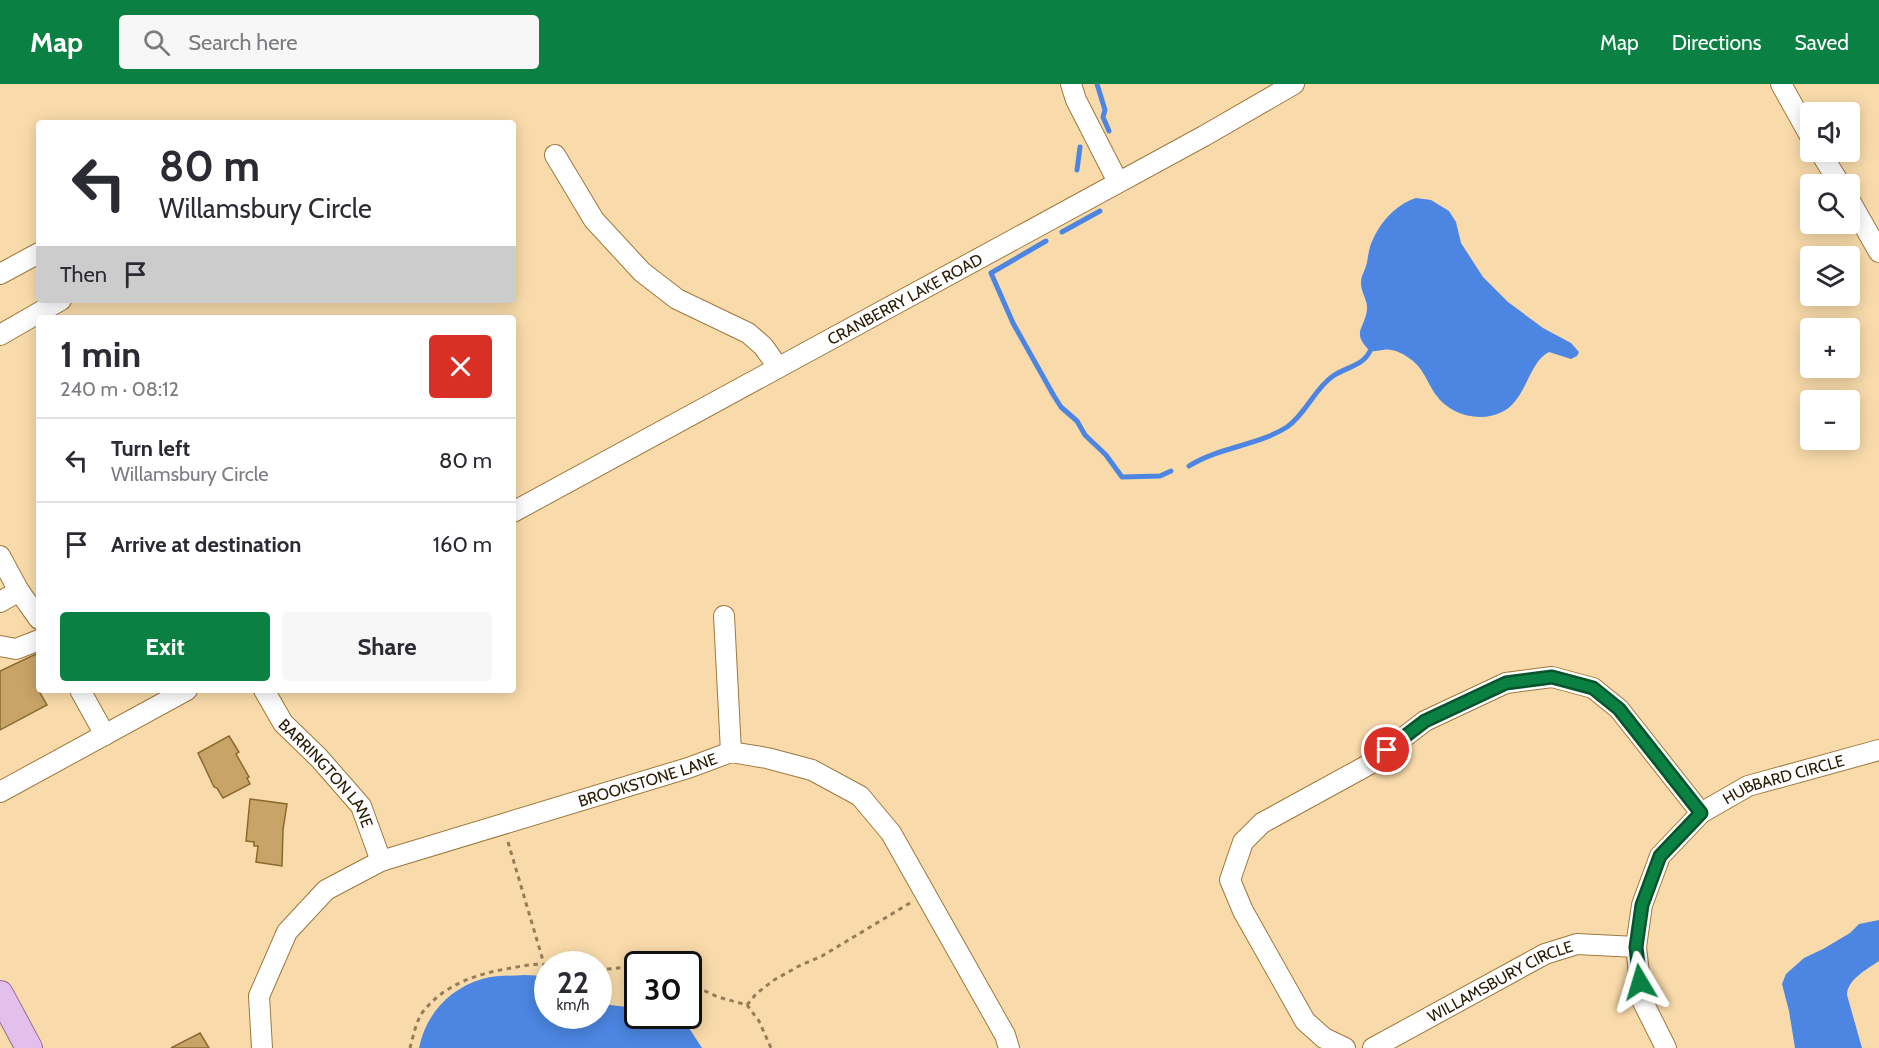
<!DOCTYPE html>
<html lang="en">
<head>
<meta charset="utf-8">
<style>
	body { margin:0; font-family:Cabin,sans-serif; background:#f7f7f7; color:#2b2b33; height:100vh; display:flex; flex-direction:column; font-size:22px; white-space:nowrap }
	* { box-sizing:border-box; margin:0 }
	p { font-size:20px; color:#7c7c81 }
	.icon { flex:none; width:33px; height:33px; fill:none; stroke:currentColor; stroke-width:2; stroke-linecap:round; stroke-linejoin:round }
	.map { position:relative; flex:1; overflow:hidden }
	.drawer { position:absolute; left:36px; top:231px; width:480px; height:378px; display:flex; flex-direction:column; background:#fff; border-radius:6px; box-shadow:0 3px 15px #0003 }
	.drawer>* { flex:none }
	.top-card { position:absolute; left:36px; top:36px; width:480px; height:183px; border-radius:6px; box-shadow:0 3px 15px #0003; background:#fff; color:#2b2b33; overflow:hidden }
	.tools { position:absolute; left:1800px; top:18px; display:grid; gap:12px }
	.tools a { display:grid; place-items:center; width:60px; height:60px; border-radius:6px; background:#fff; box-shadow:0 3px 15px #0003; font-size:30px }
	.speed { position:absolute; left:534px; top:867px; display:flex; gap:12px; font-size:30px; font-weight:700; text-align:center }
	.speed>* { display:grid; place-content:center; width:78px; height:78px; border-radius:50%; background:#fff; box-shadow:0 3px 15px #0003; line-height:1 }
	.speed small { font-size:15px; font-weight:400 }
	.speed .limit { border:3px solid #111; border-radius:9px; background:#fff; color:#111 }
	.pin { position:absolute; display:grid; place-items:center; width:51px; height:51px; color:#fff; margin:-26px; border:3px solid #fff; border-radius:50%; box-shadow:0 2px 6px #0007 }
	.me { position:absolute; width:66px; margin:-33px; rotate:353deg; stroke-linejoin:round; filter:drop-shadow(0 0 4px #0008) }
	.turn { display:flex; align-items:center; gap:21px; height:126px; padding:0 24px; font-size:27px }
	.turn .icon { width:78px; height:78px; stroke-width:2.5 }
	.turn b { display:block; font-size:42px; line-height:51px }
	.then { display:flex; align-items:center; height:57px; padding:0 24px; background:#0003; gap:12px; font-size:22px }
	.round { display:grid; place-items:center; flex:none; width:63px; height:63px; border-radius:6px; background:#f7f7f7 }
	.summary { display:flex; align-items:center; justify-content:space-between; height:102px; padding:0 24px }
	h1 { font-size:36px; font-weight:800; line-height:45px }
	.primary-button { display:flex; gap:12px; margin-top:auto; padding:12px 24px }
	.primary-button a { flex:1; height:69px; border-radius:6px; background:#0b8043; color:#fff; font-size:24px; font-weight:800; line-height:69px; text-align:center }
	.primary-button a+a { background:#f7f7f7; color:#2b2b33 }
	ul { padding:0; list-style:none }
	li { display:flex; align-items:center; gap:18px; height:84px; padding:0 24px; border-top:2px solid #e1e1e2 }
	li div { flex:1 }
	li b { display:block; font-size:22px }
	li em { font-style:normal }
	header { display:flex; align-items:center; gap:36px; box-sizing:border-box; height:84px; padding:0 30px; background:#0b8043; color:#fff }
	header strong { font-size:28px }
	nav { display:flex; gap:33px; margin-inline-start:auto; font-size:21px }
	.search { width:420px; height:54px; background:#f7f7f7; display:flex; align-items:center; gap:15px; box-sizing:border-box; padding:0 21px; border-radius:6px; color:#7c7c81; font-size:22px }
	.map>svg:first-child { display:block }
	.water { fill:#4c86e2 }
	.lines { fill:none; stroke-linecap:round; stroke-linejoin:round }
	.stream { stroke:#4c86e2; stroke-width:5 }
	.building { fill:#c9a469; stroke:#8b692d; stroke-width:1.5 }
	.minor-casing { stroke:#9c793e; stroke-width:22 }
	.major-casing { stroke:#966a93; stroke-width:28 }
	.path { stroke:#947e59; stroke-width:3; stroke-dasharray:4.5 4.5; stroke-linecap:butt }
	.minor { stroke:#fff; stroke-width:20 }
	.major { stroke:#e3bfec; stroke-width:26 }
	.route-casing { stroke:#07532c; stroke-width:15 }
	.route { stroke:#0b8043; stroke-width:10 }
	.labels { text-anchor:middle; stroke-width:4.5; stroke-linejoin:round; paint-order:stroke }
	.street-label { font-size:16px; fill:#291b03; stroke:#f9dbab }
</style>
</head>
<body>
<header>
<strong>Map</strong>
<div class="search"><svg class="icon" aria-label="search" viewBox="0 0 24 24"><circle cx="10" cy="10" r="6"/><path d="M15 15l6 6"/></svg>Search here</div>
<nav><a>Map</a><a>Directions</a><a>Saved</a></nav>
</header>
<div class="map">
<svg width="1879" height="964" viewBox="0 0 1879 964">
	<rect width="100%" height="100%" fill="#f9dbab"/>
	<g class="water">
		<path d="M1416,114L1431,116L1449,127L1456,138L1461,159L1483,193L1508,218L1543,244L1571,259L1579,268L1577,272L1571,275L1549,268C1529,277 1526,317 1502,328C1480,339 1450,331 1436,311C1426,297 1424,284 1409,274C1402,269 1392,264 1383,266C1378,266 1376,268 1370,267C1351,248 1364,246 1367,226C1368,216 1361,209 1361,199C1361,192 1364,188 1366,182C1368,176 1368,169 1370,163C1377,142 1394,121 1416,114Z"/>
		<path d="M1879,836V877C1867,885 1847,896 1847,911L1862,964H1795L1789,927L1782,900L1786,890L1804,874L1823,865L1850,849L1859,840Z"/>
		<path d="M524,891L547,892L548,932H598L599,916L610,921L636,924L638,932H679L689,944L702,964H419C426,930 449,905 482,895C496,891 511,892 524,891Z"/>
	</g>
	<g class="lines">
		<g class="stream">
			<polyline points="1097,0 1105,26 1103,33 1109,47"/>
			<polyline points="1077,86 1080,63"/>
			<polyline points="1062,148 1100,127"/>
			<polyline points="1046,157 991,189 1013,239 1054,312 1061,323 1077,337 1085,351 1106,371 1122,393 1160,392 1171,387"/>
			<path d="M1189,382C1219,363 1257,362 1287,343C1306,330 1314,305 1333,292C1346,283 1363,282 1370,267"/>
		</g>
	</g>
	<g class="building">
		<polygon points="36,570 39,577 39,607 47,621 0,646 0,587"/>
		<polygon points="229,652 239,668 236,670 249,693 247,694 250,700 223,714 217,704 214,703 198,669"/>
		<polygon points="250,715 287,720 283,746 282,782 256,778 258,762 254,762 254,758 246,757"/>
		<polygon points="200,949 209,964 171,964"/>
	</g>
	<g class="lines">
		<g class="minor-casing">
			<g id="minor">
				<polyline points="1071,0 1076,16 1118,98"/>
				<polyline points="1781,0 1810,52"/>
				<polyline points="1820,68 1840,100"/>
				<polyline points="555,71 594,136 642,188 677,215 748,249 763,262 778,283"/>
				<polyline points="1850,117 1879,168"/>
				<polyline points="0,190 39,169"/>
				<polyline points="0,251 61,216"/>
				<path id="s1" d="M513,428L1204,52L1294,0"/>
				<polyline points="0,472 19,507"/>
				<polyline points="0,518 19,507 39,535"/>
				<polyline points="724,532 731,668"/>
				<polyline points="0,562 16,565 39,556"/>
				<polyline points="80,606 105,651"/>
				<path id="s2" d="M264,606L283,639L319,674L361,722L381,777"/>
				<polyline points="0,708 187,606"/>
				<path id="s3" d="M262,964L259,912L287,848L326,806L381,777L688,684L731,668L767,674L812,686L860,712L891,749L1005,951L1009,964"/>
				<polyline points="1345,964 1324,954 1305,937 1243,827 1230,796 1243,758 1262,739 1368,681 1425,637 1506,599 1552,593 1593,604 1619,625 1701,729"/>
				<path id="s4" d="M1373,964L1545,870L1577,860L1636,863"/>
				<path id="s5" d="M1666,964L1642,916L1636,863L1642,821L1660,772L1701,729L1748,702L1879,666"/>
			</g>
		</g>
		<g class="major-casing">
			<polyline id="major" points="0,910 29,964"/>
		</g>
		<g class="path">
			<polyline points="508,758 544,880"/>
			<polyline points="598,886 638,882"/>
			<polyline points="688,899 718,913 747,921 759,937 771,964"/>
			<polyline points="747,921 756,910 774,896 799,882 822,872 910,819"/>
			<path d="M410,964C413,953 416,938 422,929C444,900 477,890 511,884C522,882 536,879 548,881"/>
		</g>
		<use href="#minor" class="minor"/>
		<use href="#major" class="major"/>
	</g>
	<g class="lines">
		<g class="route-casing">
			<polyline id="route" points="1387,666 1425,637 1506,599 1552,593 1593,604 1619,625 1701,729 1660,772 1642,821 1636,863 1640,898"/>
		</g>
		<use href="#route" class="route"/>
	</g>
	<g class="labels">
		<g class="street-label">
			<text dy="6" stroke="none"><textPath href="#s1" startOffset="446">CRANBERRY LAKE ROAD</textPath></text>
			<text dy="6" stroke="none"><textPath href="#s2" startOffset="105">BARRINGTON LANE</textPath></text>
			<text dy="6" stroke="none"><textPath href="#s3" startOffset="520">BROOKSTONE LANE</textPath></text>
			<text dy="6" stroke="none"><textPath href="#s5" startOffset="351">HUBBARD CIRCLE</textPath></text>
			<text dy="6" stroke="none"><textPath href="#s4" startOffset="144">WILLAMSBURY CIRCLE</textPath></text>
		</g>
	</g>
</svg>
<div class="tools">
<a><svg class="icon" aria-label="sound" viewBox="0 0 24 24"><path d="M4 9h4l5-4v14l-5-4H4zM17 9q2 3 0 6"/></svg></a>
<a><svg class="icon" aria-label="search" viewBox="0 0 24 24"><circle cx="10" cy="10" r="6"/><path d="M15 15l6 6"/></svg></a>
<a><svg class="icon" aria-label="layers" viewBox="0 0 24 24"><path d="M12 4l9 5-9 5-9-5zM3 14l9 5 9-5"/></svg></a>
<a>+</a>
<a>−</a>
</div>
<div class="speed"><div>22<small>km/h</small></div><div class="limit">30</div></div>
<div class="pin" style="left:1387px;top:666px;background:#d93025"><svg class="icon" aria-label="arrive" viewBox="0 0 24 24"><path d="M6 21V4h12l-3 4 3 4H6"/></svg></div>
<svg class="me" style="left:1640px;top:898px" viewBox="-20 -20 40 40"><path d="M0-17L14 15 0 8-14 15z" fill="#0b8043" stroke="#fff" stroke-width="4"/></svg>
<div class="top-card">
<div class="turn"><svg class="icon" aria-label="left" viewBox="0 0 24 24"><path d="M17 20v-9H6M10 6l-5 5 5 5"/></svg><div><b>80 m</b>Willamsbury Circle</div></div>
<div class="then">Then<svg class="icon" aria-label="arrive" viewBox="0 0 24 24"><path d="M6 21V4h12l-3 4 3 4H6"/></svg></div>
</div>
<section class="drawer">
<div class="summary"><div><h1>1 min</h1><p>240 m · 08:12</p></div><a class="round" style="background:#d93025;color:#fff"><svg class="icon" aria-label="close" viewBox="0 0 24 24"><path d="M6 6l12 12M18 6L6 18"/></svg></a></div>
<ul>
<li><svg class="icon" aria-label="left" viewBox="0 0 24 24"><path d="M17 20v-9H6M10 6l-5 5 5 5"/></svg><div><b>Turn left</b><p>Willamsbury Circle</p></div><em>80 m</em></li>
<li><svg class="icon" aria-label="arrive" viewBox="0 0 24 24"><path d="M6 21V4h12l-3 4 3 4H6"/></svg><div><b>Arrive at destination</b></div><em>160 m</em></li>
</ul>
<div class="primary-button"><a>Exit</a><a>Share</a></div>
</section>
</div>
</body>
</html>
